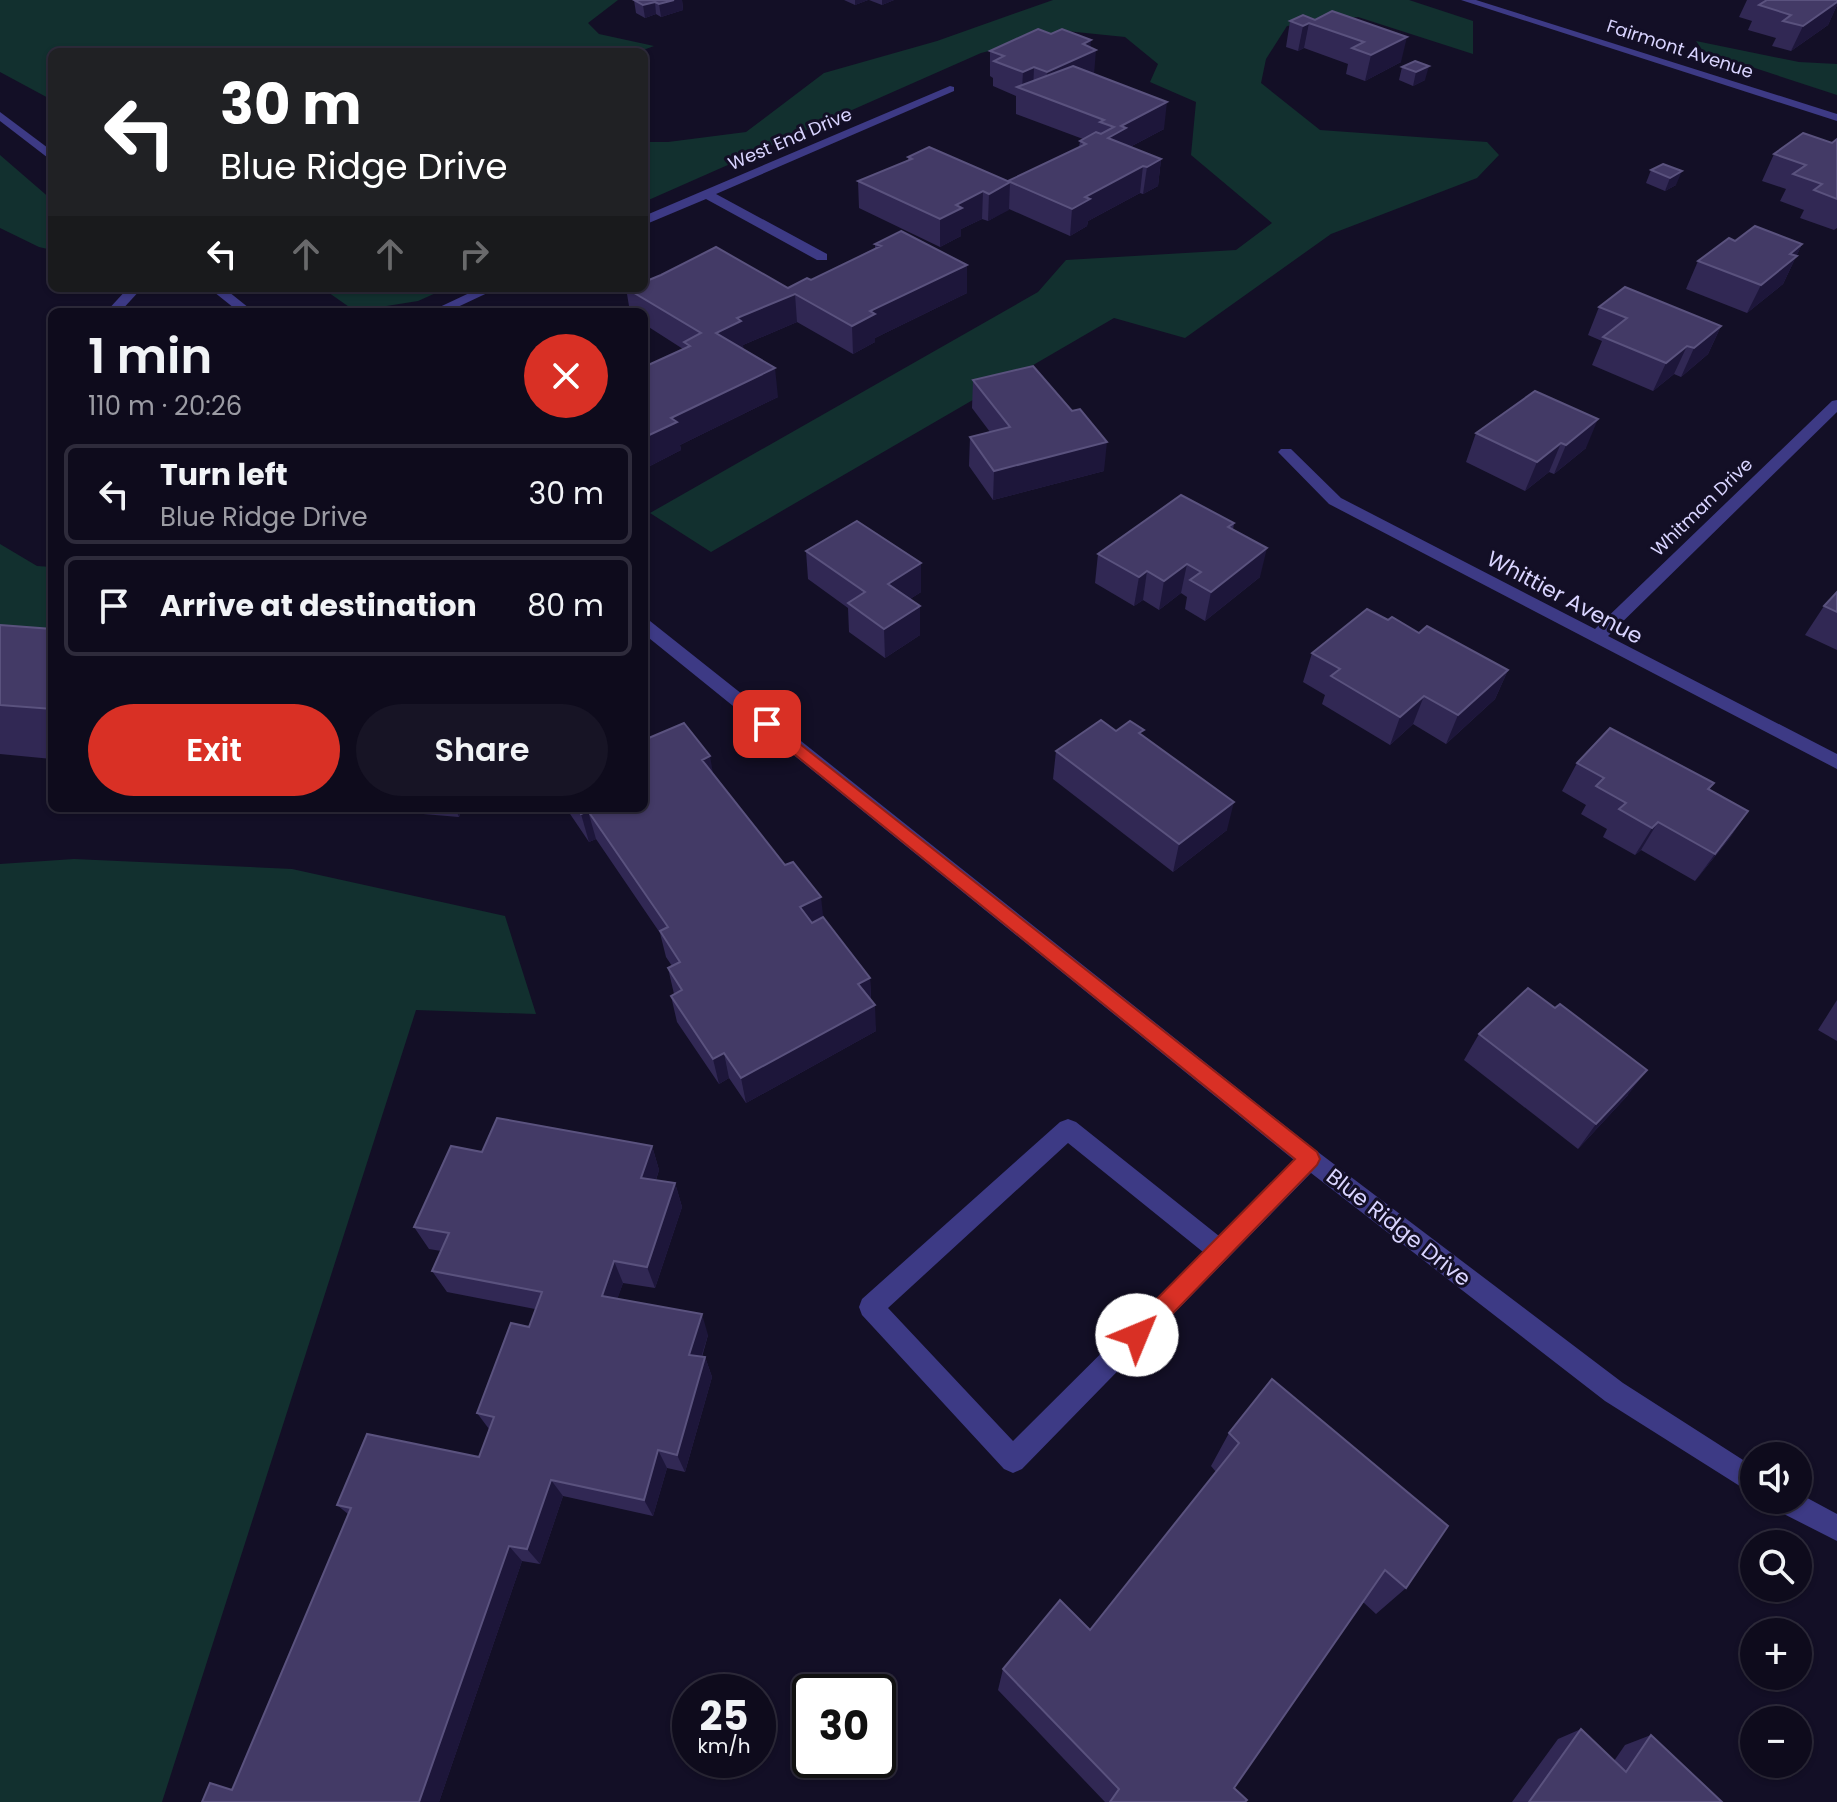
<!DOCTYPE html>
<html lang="en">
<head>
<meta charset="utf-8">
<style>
	body { margin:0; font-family:Poppins,sans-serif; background:#171425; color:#f1f3f6; height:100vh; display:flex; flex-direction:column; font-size:30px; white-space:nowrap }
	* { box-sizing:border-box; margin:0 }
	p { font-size:26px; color:#9b9ba3 }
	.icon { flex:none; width:44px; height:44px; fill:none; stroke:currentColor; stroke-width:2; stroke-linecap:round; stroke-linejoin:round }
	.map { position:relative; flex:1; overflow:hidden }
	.details { position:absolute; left:48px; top:308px; width:600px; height:504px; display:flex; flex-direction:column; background:#0e0b1c; border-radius:12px; box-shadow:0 2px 6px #0004,0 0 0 2px #2e2b3b }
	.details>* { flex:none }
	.banner { position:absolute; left:48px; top:48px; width:600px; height:244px; border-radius:12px; box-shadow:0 2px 6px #0004,0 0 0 2px #2e2b3b; background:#202124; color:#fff; overflow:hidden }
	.tools { position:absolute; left:1740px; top:1442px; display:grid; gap:16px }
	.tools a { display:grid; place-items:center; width:72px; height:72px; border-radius:50%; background:#0e0b1c; box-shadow:0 2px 6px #0004,0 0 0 2px #2e2b3b; font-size:40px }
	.speed { position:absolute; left:672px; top:1674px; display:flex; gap:16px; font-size:40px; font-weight:700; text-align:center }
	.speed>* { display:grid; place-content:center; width:104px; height:104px; border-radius:50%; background:#0e0b1c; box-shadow:0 2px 6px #0004,0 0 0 2px #2e2b3b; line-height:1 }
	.speed small { font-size:20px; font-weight:400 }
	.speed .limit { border:4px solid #111; border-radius:12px; background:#fff; color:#111 }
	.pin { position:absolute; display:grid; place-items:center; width:68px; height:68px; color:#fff; margin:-34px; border-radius:16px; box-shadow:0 4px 12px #0006 }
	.me { position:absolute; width:88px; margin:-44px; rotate:45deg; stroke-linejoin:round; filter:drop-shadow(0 0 6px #0008) }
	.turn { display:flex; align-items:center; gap:28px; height:168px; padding:0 40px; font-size:36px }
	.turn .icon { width:104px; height:104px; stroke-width:2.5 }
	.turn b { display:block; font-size:56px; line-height:68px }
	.lanes { display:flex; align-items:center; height:76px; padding:0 40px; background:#0003; justify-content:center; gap:40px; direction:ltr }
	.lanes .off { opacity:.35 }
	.round { display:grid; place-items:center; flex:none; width:84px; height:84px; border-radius:42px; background:#171425 }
	.overview { display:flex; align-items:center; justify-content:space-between; height:136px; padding:0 40px }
	h1 { font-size:48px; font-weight:600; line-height:60px }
	.cta { display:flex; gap:16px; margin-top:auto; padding:16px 40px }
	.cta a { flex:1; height:92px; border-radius:48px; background:#d93025; color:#fff; font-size:32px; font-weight:600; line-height:92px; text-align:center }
	.cta a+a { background:#171425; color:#f1f3f6 }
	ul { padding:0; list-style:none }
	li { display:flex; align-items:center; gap:24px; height:100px; margin:0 16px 12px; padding:0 24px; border:4px solid #2e2b3b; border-radius:12px }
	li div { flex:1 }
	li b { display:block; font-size:30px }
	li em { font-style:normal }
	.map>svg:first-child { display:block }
	.green { fill:#12302f }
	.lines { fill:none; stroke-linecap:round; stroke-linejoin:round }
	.minor { fill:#3d3a85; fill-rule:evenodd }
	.wall { fill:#312854 }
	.shaded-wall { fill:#1d163a }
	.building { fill:#433a66; stroke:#5a527e; stroke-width:2 }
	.route { fill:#d93025; stroke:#8d1f18; stroke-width:2 }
	.labels { text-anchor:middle; stroke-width:6; stroke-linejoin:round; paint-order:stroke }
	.far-street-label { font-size:18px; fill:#d9d4ff; stroke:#130f26 }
	.street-label { font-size:22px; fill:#d9d4ff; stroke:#130f26 }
</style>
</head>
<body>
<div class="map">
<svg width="1837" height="1802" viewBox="0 0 1837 1802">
	<rect width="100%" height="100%" fill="#130f26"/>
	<g class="green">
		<polygon points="0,0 618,0 588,23 599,34 654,46 638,52 52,52 52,100 0,72"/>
		<polygon points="1053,0 1409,0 1473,21 1473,54 1358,17 1287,26 1266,59 1261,83 1320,130 1487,142 1499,155 1477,178 1331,234 1185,338 1114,318 711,552 650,513 1038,292 1066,260 1236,250 1272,223 1191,155 1196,102 1150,82 1158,64 1125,37 1066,31 981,53 644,202 644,142 668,142 746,132 824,73 937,41"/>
		<polygon points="1696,41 1799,62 1837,64 1837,95 1703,51"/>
		<polygon points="0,155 52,200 52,250 39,247 0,228"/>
		<polygon points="322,288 447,288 418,301 355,311"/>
		<polygon points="0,544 37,566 52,567 52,633 0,629"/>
		<polygon points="74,859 292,869 505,916 536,1014 416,1010 162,1802 0,1802 0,864"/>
	</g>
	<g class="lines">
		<g class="minor">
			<polygon points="1461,0 1476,0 1837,114 1837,121"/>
			<polygon points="950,86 954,87 954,91 716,194 827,254 827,260 817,260 706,199 644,225 644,216"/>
			<polygon points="0,112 52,151 52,161 0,121"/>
			<polygon points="128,288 142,288 120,312 106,312"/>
			<polygon points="209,288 224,288 254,312 239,312"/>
			<polygon points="480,288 498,288 447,312 429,312"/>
			<polygon points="1837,400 1837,412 1608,636 1837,754 1837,769 1329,504 1278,452 1281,449 1291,449 1341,498 1595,629 1832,401"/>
			<path d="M644,619L650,621L1318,1152L1623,1383L1754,1467V1495L1605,1401L1311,1173L1022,1469L1013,1473L1004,1469L862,1315L859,1307L862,1299L1060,1122L1068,1119L1076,1122L1219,1236L1294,1160L644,634ZM1068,1143L1203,1252L1013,1441L888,1308Z"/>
			<polygon points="1798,1493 1837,1514 1837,1541 1774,1509 1770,1500 1798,1500"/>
		</g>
	</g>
	<g class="wall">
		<polygon points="634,0 682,0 683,10 661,17 656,14 645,18 636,13"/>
		<polygon points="844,0 868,0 855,5"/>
		<polygon points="869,0 894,0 882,5"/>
		<polygon points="1747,0 1837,0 1837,5 1828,25 1791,51 1772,46 1776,38 1748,30 1752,21 1739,17"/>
		<polygon points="1332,11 1401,62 1365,81 1346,74 1348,64 1304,48 1298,51 1286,47 1290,21 1315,20"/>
		<polygon points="1091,47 1094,75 1164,129 1130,147 1161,159 1158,186 1143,194 1140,193 1088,221 1087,226 1070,236 1009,209 988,221 982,219 961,229 961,236 940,247 859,208 858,181 908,161 908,157 1008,181 1079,147 1080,141 1083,139 1016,114 1016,96 993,86 993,78 990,76 990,51"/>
		<polygon points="1415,61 1425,80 1413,86 1399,80 1402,67"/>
		<polygon points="1837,139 1837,228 1834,230 1800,218 1804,210 1780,201 1786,189 1762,181 1774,154 1832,143"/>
		<polygon points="1663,164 1676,185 1665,191 1646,183 1651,170"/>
		<polygon points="1735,241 1802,244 1783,284 1747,313 1686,289 1698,261"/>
		<polygon points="875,244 967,265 967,293 875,338 875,342 853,354 797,322 743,345 743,349 778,397 680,445 681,450 650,466 644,462 644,367 683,349 644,324 644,312 630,312 626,288 788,288 811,280 875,249"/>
		<polygon points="1599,307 1721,326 1708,354 1681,377 1674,374 1653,391 1592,365 1602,341 1588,335"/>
		<polygon points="973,380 1104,471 993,500 969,466 970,437 990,432 972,408"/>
		<polygon points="1535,391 1586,448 1554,474 1549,472 1525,491 1466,462 1476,433"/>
		<polygon points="1234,523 1233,530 1260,577 1205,621 1185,609 1187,597 1181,593 1159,610 1143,600 1134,606 1095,583 1098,554"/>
		<polygon points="806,551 921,592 910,599 920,635 885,658 849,632 848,608 808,579"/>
		<polygon points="1837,592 1837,650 1805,635 1824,606"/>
		<polygon points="1388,620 1508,670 1495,699 1446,744 1413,724 1390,745 1322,704 1325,695 1303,682 1312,653"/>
		<polygon points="0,625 52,629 52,759 0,754"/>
		<polygon points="1116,731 1143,735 1227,830 1173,872 1053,779 1056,751"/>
		<polygon points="1577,763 1714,783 1709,790 1748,811 1729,839 1695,881 1641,850 1635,855 1603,837 1607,829 1581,814 1586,805 1562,791"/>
		<polygon points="713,774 870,978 871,1000 876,1031 746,1103 729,1078 719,1084 677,1022 671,996 674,994 668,968 672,966 666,957 660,933 596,839 589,842 566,808 644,808"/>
		<polygon points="420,808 462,808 459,817 423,814"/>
		<polygon points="1837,1000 1837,1041 1818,1030"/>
		<polygon points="1479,1034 1628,1095 1578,1149 1464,1060"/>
		<polygon points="652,1146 659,1170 656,1180 675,1183 682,1207 655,1288 623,1283 617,1299 708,1335 702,1357 705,1357 712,1377 685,1472 667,1468 653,1516 563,1496 540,1564 522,1561 439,1802 202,1802 232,1790 348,1514 337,1505 479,1457 489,1429 477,1413 529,1327 535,1309 447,1292 432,1271 441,1251 429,1249 414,1227 482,1152"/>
		<polygon points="1229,1433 1406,1588 1376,1614 1363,1602 1234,1788 1245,1802 1105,1802 998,1690 1003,1669 1090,1630 1216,1472 1211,1466"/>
		<polygon points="1581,1729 1614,1761 1625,1745 1651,1735 1722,1802 1512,1802 1558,1739"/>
	</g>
	<g class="shaded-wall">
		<polygon points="674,0 682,0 683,10 661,17 659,4"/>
		<polygon points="855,0 868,0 855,5"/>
		<polygon points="882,0 894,0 882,5"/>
		<polygon points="655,2 656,14 645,18 643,5"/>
		<polygon points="1837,2 1837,5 1828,25 1791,51 1803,26"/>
		<polygon points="1309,23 1304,48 1298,51 1303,26"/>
		<polygon points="1407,37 1401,62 1365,81 1371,55"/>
		<polygon points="1091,40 1090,52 1096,50 1094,75 1046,98 1047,72 1083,44"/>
		<polygon points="1429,66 1425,80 1413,86 1416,72"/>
		<polygon points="1034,67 1033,93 1022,89 1023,72"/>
		<polygon points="1167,102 1164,129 1124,150 1108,138 1121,126"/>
		<polygon points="1161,159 1158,186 1143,194 1147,167"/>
		<polygon points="1143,166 1140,193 1088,221 1087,226 1070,236 1072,209 1085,197"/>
		<polygon points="1682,171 1676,185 1665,191 1670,178"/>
		<polygon points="1010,182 1009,210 988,221 989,194"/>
		<polygon points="983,191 982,219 961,229 961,236 940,247 940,219 956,205"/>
		<polygon points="1802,244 1783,284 1747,313 1761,285 1790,254"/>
		<polygon points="967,265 967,293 875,338 875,342 853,354 852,326 870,311"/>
		<polygon points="795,294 797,322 743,345 744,349 716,333 737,318"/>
		<polygon points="1721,326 1708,354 1681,377 1694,348"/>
		<polygon points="1687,346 1674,374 1653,391 1666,363"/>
		<polygon points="775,368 778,397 680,445 681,450 650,466 645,437 671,418"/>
		<polygon points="1598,419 1586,448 1554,474 1566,445"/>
		<polygon points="1107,442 1104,471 993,500 994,471"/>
		<polygon points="1561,443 1549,472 1525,491 1537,462"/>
		<polygon points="1267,548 1260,577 1205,621 1211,592"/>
		<polygon points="921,563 921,592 888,613 888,584"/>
		<polygon points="1187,564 1181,593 1159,610 1164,581"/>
		<polygon points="1147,571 1143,600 1134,606 1139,577"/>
		<polygon points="920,606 920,635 885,658 884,629"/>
		<polygon points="1508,670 1495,699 1446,744 1458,715"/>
		<polygon points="1424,696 1413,724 1390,745 1400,717"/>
		<polygon points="710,756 715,785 702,760"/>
		<polygon points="1234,802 1227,830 1173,872 1179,844"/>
		<polygon points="455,808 462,808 459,817"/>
		<polygon points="588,811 596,839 589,842 581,814"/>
		<polygon points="1748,811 1729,839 1695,881 1715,854"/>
		<polygon points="1658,822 1641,850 1635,855 1652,828"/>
		<polygon points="821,897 824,924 803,934 800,907"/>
		<polygon points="870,978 871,1004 858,984"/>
		<polygon points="875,1005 876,1031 746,1103 741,1078"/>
		<polygon points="724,1053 729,1078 719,1084 713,1059"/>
		<polygon points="1647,1070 1628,1095 1578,1149 1596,1124"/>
		<polygon points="652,1146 659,1170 649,1201 641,1178"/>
		<polygon points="675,1183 682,1207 655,1288 647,1267"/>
		<polygon points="614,1261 623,1283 611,1317 602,1296"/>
		<polygon points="702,1314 708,1335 696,1374 689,1355"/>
		<polygon points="705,1357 712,1377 685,1472 677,1455"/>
		<polygon points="658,1450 667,1468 653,1516 644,1500"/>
		<polygon points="551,1480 563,1496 540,1564 527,1549"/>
		<polygon points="509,1546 522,1561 439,1802 419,1802"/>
	</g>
	<g class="building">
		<polygon points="634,0 674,0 659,4 655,2 643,5"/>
		<polygon points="1767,0 1837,0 1837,2 1803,26 1783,21 1791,15 1759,5"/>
		<polygon points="1332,11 1407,37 1371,55 1352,48 1364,42 1309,23 1303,26 1290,21 1303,15 1315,20"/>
		<polygon points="1038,29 1051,34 1062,29 1091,40 1083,44 1096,50 1047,72 1034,67 1023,72 994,61 1004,56 990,51"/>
		<polygon points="1415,61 1429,66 1416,72 1402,67"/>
		<polygon points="1073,66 1167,102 1121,126 1126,128 1108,138 1161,159 1147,167 1143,166 1085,197 1090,199 1072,209 1008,181 1086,144 1080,141 1096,132 1101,134 1114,127 1100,122 1104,120 1017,87"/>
		<polygon points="1803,133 1832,143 1837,139 1837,199 1814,190 1822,184 1793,174 1806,165 1774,154"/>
		<polygon points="929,147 1010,182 989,194 983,191 956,205 962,208 940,219 858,181 912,159 908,157"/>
		<polygon points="1663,164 1682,171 1670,178 1651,170"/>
		<polygon points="1755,226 1802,244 1790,254 1797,256 1761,285 1698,261 1729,238 1735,241"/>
		<polygon points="901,231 967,265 870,311 875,314 852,326 795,294 737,318 741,321 716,333 775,368 671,418 677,422 645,437 644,436 644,367 690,346 684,342 701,333 626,288 644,288 644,282 661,275 716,247 788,288 807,278 811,280 881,246 875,244"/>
		<polygon points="1625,287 1721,326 1694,348 1687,346 1666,363 1603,337 1627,318 1599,307"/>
		<polygon points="1033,366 1072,411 1080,409 1107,442 994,471 970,437 1010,427 973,380"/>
		<polygon points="1535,391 1598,419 1566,445 1561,443 1537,462 1476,433"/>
		<polygon points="1181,495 1234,523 1228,527 1267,548 1211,592 1190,580 1201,572 1187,564 1164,581 1147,571 1139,577 1098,554"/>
		<polygon points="857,521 921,563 888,584 920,606 884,629 848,603 865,592 806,551"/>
		<polygon points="1837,592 1837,612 1824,606"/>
		<polygon points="1367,609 1388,620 1392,617 1419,633 1427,626 1508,670 1458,715 1424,696 1400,717 1331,676 1340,669 1312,653"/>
		<polygon points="0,625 52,629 52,709 0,705"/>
		<polygon points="1101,720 1116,731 1130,721 1144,730 1139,733 1234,802 1179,844 1056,751"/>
		<polygon points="684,723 710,756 702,760 785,865 793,862 821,897 800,907 812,923 823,917 870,978 858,984 875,1005 741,1078 724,1053 713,1059 671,996 682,990 668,968 680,962 660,931 668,927 588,811 581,814 577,808 644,808 644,740"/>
		<polygon points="1610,728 1714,783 1708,789 1748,811 1715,854 1658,822 1652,828 1619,809 1626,803 1596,786 1604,778 1577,763"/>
		<polygon points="1528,988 1555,1008 1560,1004 1647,1070 1596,1124 1479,1034"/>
		<polygon points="497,1118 652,1146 641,1178 675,1183 647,1267 614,1261 602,1296 702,1314 689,1355 705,1357 677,1455 658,1450 644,1500 551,1480 527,1549 509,1546 419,1802 202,1802 210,1783 232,1790 351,1508 337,1505 367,1434 479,1457 494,1417 477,1413 511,1323 529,1327 542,1292 432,1271 449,1233 414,1227 451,1146 482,1152"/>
		<polygon points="1272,1379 1448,1526 1406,1588 1385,1570 1234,1788 1247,1800 1245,1802 1110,1802 1119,1789 1003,1669 1060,1600 1090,1630 1239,1443 1229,1433"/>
		<polygon points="1581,1729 1626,1772 1651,1735 1722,1802 1529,1802"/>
	</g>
	<polygon class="route" points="767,718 1317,1152 1320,1159 1317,1165 1145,1342 1137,1346 1129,1342 1126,1335 1129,1327 1295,1159 762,728 759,724 762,719"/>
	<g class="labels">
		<g class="far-street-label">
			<text transform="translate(1680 49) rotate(18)" y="6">Fairmont Avenue</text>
			<text transform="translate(790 139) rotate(-23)" y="6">West End Drive</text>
			<text transform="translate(1702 507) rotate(-44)" y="6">Whitman Drive</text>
		</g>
		<g class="street-label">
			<text transform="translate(1565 597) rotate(28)" y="8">Whittier Avenue</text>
			<text transform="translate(1399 1227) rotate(38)" y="8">Blue Ridge Drive</text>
		</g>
	</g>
</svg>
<div class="tools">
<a><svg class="icon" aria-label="sound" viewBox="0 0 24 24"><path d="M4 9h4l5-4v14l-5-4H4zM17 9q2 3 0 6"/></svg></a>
<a><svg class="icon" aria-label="search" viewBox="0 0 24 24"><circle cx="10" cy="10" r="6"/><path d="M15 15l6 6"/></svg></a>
<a>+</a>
<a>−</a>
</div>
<div class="speed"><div>25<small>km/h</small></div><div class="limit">30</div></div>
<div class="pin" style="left:767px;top:724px;background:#d93025"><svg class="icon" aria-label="arrive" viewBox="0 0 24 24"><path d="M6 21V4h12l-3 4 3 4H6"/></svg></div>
<svg class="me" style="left:1137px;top:1335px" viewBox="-20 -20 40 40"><circle r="19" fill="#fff"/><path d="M0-13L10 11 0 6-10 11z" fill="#d93025"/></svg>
<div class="banner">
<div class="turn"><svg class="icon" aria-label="left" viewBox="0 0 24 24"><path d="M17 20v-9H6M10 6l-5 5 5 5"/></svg><div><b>30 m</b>Blue Ridge Drive</div></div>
<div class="lanes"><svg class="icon" aria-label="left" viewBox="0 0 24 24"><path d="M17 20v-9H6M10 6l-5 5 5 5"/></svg><svg class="icon off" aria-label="ahead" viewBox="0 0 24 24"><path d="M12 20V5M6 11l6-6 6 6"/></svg><svg class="icon off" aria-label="ahead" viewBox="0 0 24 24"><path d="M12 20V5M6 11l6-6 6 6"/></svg><svg class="icon off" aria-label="right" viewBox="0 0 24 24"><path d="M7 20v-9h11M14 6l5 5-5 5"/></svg></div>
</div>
<section class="details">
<div class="overview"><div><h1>1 min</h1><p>110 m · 20:26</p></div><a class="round" style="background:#d93025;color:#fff"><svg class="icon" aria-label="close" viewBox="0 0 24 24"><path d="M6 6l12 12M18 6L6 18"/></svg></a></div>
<ul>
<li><svg class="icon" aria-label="left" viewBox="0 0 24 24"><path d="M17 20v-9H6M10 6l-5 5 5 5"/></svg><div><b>Turn left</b><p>Blue Ridge Drive</p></div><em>30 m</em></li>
<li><svg class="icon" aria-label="arrive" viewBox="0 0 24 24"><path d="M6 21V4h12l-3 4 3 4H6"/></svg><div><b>Arrive at destination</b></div><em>80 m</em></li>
</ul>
<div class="cta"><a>Exit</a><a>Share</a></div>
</section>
</div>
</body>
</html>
